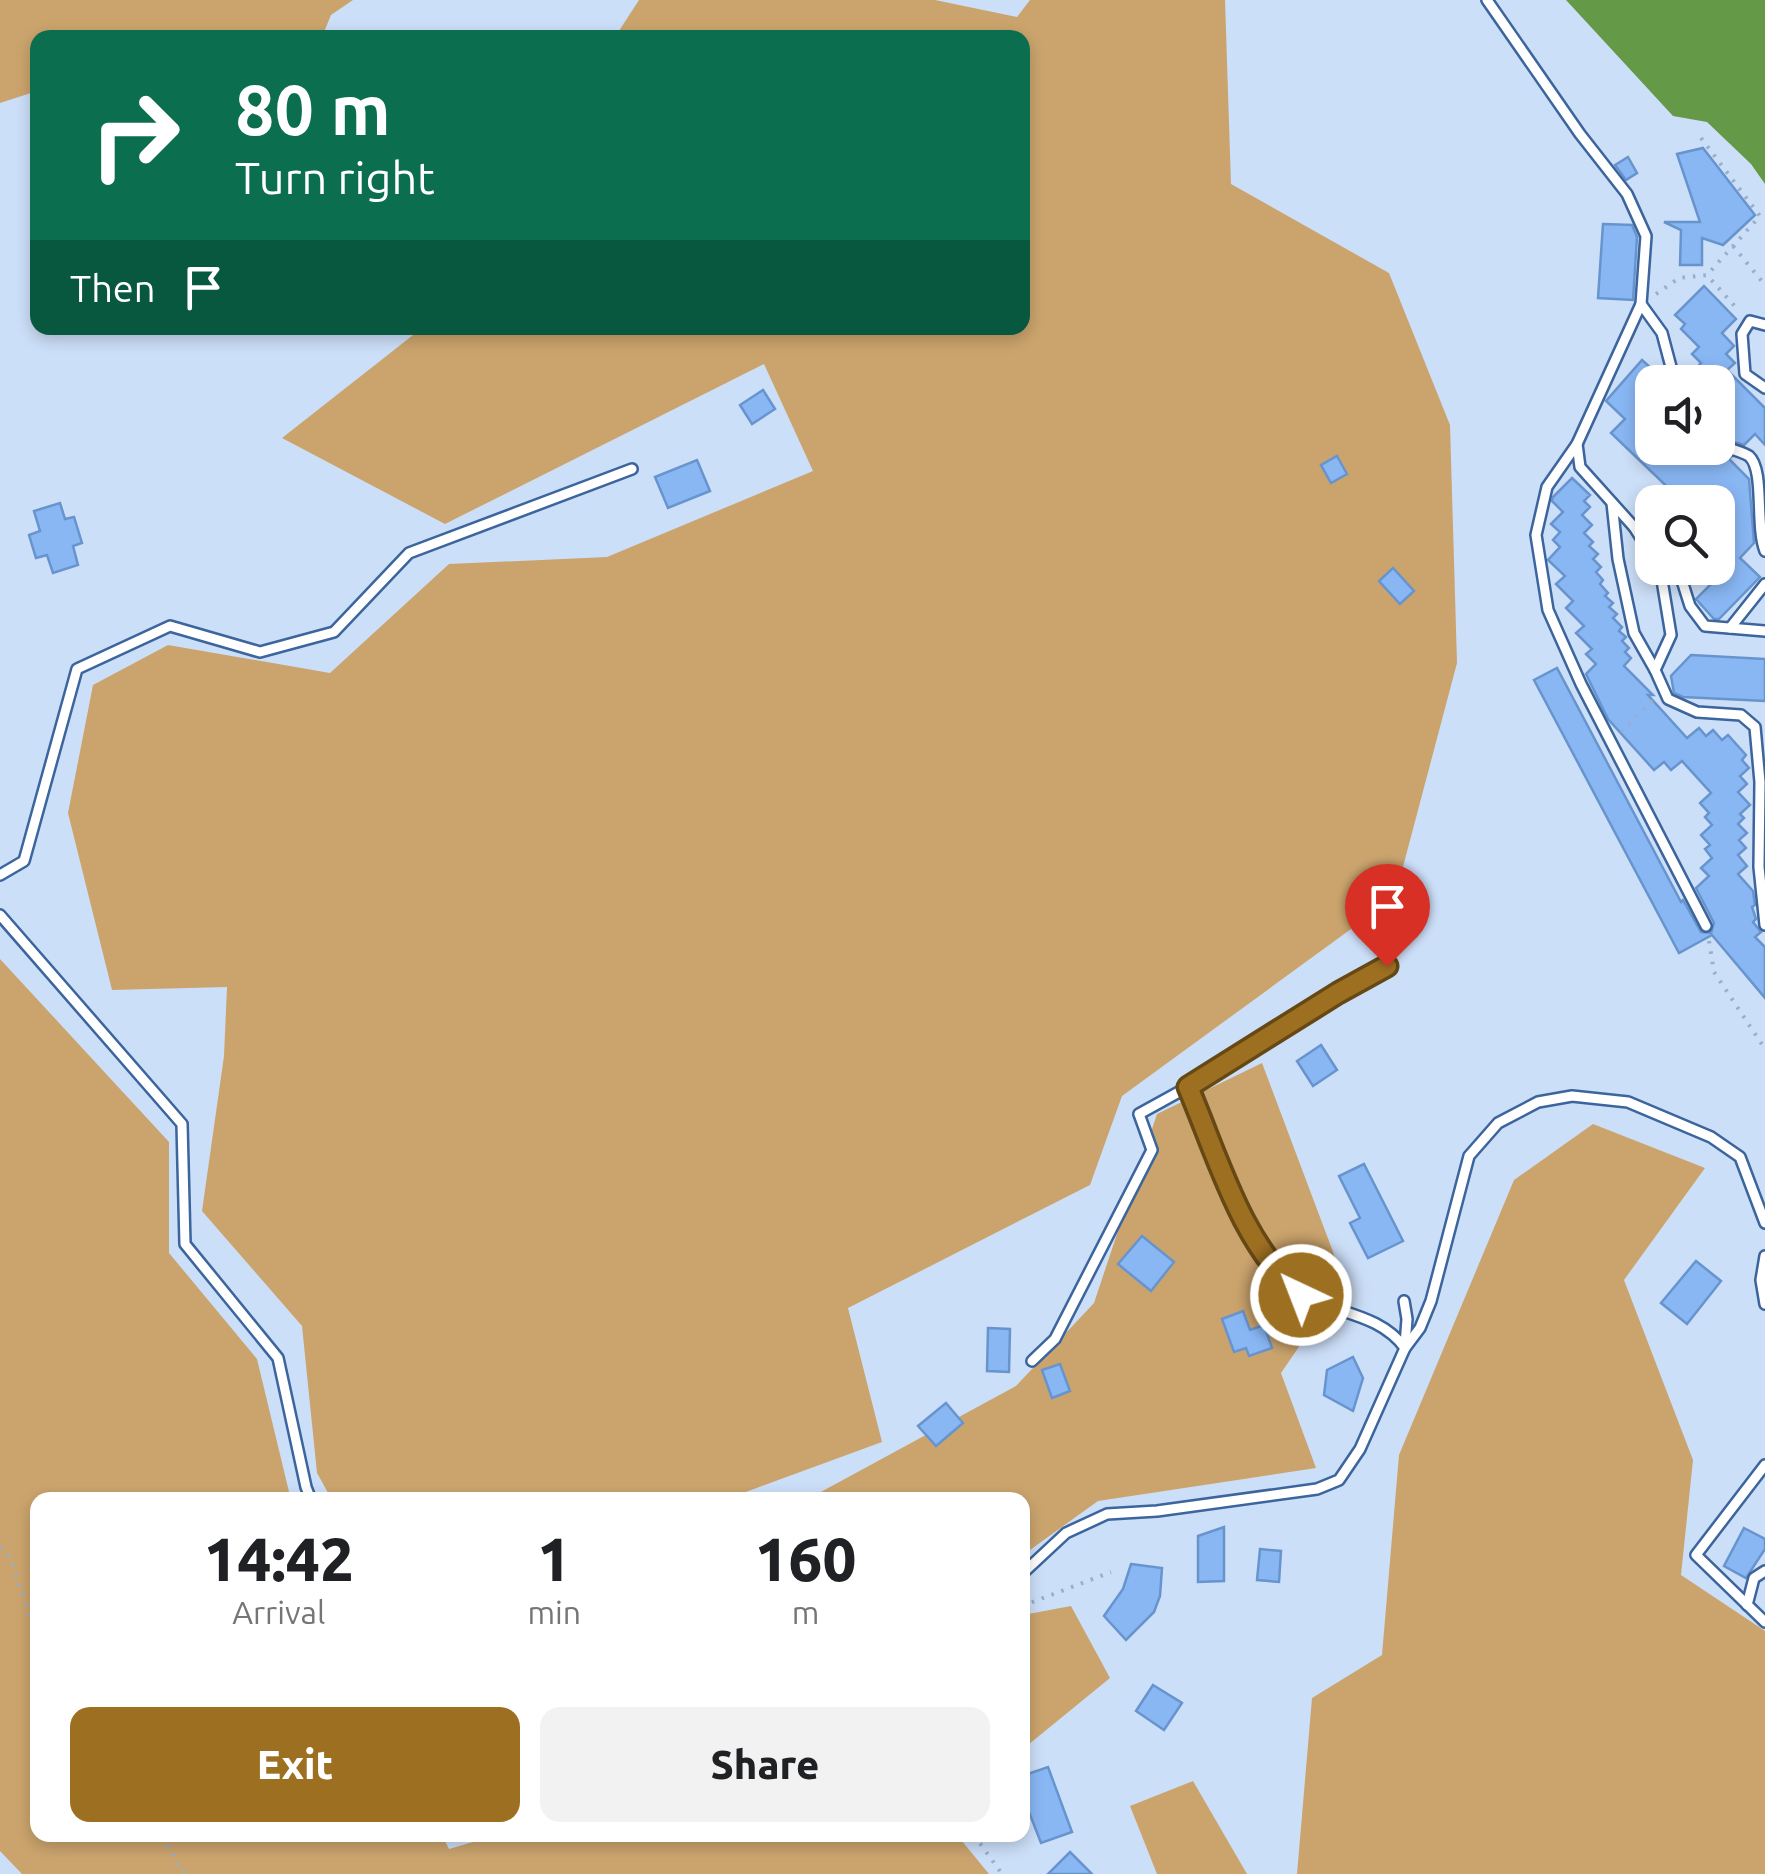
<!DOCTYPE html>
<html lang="en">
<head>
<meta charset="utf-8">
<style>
	body { margin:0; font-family:Ubuntu,sans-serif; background:#f2f2f2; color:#202124; height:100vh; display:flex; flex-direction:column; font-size:38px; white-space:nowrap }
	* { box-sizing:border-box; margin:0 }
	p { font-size:32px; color:#757577 }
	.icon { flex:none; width:55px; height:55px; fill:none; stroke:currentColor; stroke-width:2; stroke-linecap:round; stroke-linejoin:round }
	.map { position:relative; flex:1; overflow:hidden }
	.sheet { position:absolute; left:30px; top:1492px; width:1000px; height:350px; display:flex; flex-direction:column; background:#fff; border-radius:20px; box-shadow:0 5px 15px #0003 }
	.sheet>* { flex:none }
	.guide { position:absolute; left:30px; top:30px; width:1000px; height:305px; border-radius:20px; box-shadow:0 5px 15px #0003; background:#0b6e4f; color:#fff; overflow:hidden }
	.fabs { position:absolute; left:1635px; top:365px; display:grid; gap:20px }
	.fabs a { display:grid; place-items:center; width:100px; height:100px; border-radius:20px; background:#fff; box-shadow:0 5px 15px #0003; font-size:50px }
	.pin { position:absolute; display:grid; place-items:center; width:85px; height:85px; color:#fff; margin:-102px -42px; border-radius:50% 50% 50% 0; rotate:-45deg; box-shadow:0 0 10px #0007 }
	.pin .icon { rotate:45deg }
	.me { position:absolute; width:110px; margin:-55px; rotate:317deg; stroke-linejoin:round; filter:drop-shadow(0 0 8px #0008) }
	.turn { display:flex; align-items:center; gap:35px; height:210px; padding:0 40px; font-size:45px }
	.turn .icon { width:130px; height:130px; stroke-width:2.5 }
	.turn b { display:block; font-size:70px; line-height:85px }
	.then { display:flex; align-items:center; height:95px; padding:0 40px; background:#0003; gap:20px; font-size:38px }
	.eta { display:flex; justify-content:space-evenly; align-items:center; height:170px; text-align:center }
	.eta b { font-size:60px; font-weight:800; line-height:70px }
	.cta { display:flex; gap:20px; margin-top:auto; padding:20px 40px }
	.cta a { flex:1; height:115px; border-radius:20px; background:#9d6f21; color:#fff; font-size:40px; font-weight:800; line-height:115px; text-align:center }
	.cta a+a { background:#f2f2f2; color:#202124 }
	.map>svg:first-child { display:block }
	.green { fill:#cba46d }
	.water { fill:#649948 }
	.building { fill:#89b7f4; stroke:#6894ce; stroke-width:2.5 }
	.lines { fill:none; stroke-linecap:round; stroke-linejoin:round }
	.service-casing { stroke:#3b659c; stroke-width:14 }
	.path { stroke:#9baec7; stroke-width:4; stroke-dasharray:2.5 8; stroke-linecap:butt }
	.service { stroke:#fff; stroke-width:9 }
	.route-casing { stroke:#664815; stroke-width:25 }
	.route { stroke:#9d6f21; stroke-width:18 }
</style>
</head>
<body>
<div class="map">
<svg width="1765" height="1874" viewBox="0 0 1765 1874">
	<rect width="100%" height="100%" fill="#ccdff8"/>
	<g class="green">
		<polygon points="0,0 353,0 331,15 322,37 38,38 37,91 0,103"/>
		<polygon points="639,0 935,0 1017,17 1030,0 1225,0 1231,184 1389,273 1450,425 1457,663 1395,897 1122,1096 1090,1185 848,1308 882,1442 724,1500 332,1500 317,1473 302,1326 202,1211 224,1056 227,987 112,990 68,813 93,685 168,645 330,673 449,564 607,557 813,471 764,364 445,524 282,438 422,328 1022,328 1022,38 615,37"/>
		<polygon points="0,959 169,1142 169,1253 257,1359 291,1500 38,1500 38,1835 442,1835 449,1849 497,1835 957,1835 989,1874 22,1874 0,1851"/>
		<polygon points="1262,1063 1344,1281 1281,1373 1316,1468 1098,1501 1023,1555 1022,1500 806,1500 1016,1386 1094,1303 1157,1114"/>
		<polygon points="1593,1124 1705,1168 1624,1280 1693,1460 1681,1575 1765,1631 1765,1874 1297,1874 1312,1698 1382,1655 1399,1455 1514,1180"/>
		<polygon points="1071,1606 1110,1678 1023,1749 1023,1615"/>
		<polygon points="1193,1781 1247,1874 1157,1874 1130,1806"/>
	</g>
	<polygon class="water" points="1566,0 1765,0 1765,184 1751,164 1707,122 1673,116"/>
	<g class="building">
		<polygon points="1703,148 1755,215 1723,245 1702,238 1702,265 1680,265 1681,230 1664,222 1700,222 1677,154"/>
		<polygon points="1628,157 1637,173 1626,180 1615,165"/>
		<polygon points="1603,224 1632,225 1637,237 1633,300 1598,298"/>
		<polygon points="1704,286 1736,319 1722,333 1734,346 1726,354 1735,363 1727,370 1765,408 1765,445 1755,434 1744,445 1718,437 1718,382 1683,382 1701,363 1692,354 1699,347 1681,329 1685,324 1675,315"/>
		<polygon points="1642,360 1666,382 1652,382 1652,448 1710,448 1716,453 1731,457 1729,459 1749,479 1754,543 1740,558 1760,577 1719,619 1714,619 1696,599 1718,577 1718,502 1683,502 1611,433 1625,419 1606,401"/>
		<polygon points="763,390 775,409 752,424 740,405"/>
		<polygon points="1337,456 1347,474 1331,483 1321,465"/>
		<polygon points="697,460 710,491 668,508 655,477"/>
		<polygon points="1572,478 1590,495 1584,501 1590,507 1582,515 1592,525 1584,533 1593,542 1589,546 1598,554 1593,559 1601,567 1596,572 1603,580 1600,584 1608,593 1605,596 1613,603 1609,607 1617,614 1613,618 1622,627 1619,631 1626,637 1622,641 1629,648 1625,652 1631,658 1624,666 1653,695 1648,695 1687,738 1699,728 1706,736 1713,730 1722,740 1728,735 1746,755 1742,760 1749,768 1740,776 1747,784 1738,792 1750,805 1740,814 1744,818 1738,824 1747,833 1739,840 1746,848 1738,855 1747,866 1738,874 1753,891 1755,905 1752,907 1756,919 1753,922 1761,932 1755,937 1765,947 1765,998 1712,935 1679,953 1534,680 1557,668 1681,902 1683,900 1701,932 1711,933 1714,923 1696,888 1709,876 1701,868 1712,858 1705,849 1710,845 1701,835 1712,825 1705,817 1709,813 1700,803 1711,793 1682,761 1671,770 1664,762 1654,770 1608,719 1586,674 1596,664 1586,654 1592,649 1576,633 1584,626 1566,608 1573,601 1556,584 1565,576 1548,560 1560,547 1553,540 1560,532 1551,524 1563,512 1552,501 1553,497"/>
		<polygon points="60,503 65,519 74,517 82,543 73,546 78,565 53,573 47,555 36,558 29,535 40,531 34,511"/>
		<polygon points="1393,568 1414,591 1400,604 1379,581"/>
		<polygon points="1691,655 1765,659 1765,701 1683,697 1674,693 1671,676"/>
		<polygon points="1321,1045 1337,1070 1313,1086 1297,1061"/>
		<polygon points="1364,1164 1403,1241 1368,1258 1350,1223 1360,1218 1339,1176"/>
		<polygon points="1142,1236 1174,1262 1151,1291 1118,1264"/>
		<polygon points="1696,1261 1721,1281 1687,1324 1661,1303"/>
		<polygon points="1243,1311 1250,1330 1264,1325 1272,1348 1249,1356 1246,1348 1234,1352 1222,1319"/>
		<polygon points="988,1328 1010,1329 1009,1372 987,1371"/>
		<polygon points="1353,1357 1363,1378 1353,1411 1324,1395 1327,1370"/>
		<polygon points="1060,1364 1070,1391 1052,1398 1042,1370"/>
		<polygon points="946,1403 963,1423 936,1446 918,1426"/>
		<polygon points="1224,1527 1224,1581 1198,1582 1198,1536"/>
		<polygon points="1744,1528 1765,1539 1765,1549 1746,1578 1724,1566"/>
		<polygon points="1260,1549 1281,1551 1279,1582 1257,1580"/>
		<polygon points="1131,1564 1162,1568 1160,1596 1154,1612 1126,1640 1104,1616 1123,1589"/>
		<polygon points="1153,1685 1182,1703 1164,1730 1136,1711"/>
		<polygon points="1048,1767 1072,1832 1041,1843 1022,1794 1022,1776"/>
		<polygon points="1070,1852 1092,1874 1048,1874"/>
	</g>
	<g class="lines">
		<g class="service-casing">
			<g id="service">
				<polyline points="1487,0 1580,134 1627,194 1646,236 1641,304 1577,444 1547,487 1536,535 1548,610 1581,684 1706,926"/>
				<polyline points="1641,304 1662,333 1675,382"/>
				<polyline points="1765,325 1750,321 1742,334 1745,374 1765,388"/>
				<polyline points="1577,444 1580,467 1634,527 1652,555"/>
				<path d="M1718,445C1727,448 1741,451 1749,456C1765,470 1755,526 1765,551"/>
				<polyline points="1612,503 1618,559 1634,633 1655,670"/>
				<polyline points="1634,527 1652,526"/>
				<polyline points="1660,568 1671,635 1655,670 1668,699 1697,712 1741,715 1755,727 1760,782 1759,867 1765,925"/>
				<polyline points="1678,568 1690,606 1705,626 1765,631"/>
				<polyline points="1730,628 1765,584"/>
				<polyline points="0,875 24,861 77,669 170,626 260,652 334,632 409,553 632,469"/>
				<polyline points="0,915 182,1124 185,1244 278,1358 306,1487 311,1500"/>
				<polyline points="1188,1087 1338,993 1387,966"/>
				<polyline points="1765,1256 1761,1280 1765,1304"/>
				<polyline points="1404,1301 1407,1319 1405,1345"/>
				<path d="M1032,1361L1055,1339L1152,1150L1139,1114L1188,1087C1210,1139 1253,1271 1303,1296C1338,1314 1380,1314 1405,1348"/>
				<polyline points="1765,1465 1696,1555 1765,1622"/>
				<polyline points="1022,1574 1066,1533 1107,1514 1157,1511 1317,1489 1339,1480 1360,1449 1405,1348 1420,1328 1431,1301 1469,1156 1498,1123 1538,1102 1572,1096 1628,1102 1711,1137 1740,1157 1765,1223"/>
				<polyline points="1747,1605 1754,1578 1765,1571"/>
			</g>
		</g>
		<g class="path">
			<polyline points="1701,138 1760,216 1707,275"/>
			<polyline points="1733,246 1765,285"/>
			<polyline points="1656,294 1679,278 1707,275 1739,311"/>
			<polyline points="1621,732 1653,700"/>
			<polyline points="1709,941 1714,972 1765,1049"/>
			<polyline points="0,1547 11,1559 38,1641"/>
			<polyline points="1022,1606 1111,1572"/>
			<polyline points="163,1835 180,1870 190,1874"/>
			<polyline points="974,1835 1002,1874"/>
		</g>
		<use href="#service" class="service"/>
	</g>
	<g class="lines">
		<g class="route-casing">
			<path id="route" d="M1301,1295C1241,1244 1218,1157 1188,1087L1338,993L1387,966"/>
		</g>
		<use href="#route" class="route"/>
	</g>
</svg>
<div class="fabs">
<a><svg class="icon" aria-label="sound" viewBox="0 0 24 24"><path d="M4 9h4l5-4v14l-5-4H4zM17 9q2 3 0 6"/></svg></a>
<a><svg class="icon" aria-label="search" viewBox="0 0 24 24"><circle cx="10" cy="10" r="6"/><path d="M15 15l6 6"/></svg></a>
</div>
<div class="pin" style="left:1387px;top:966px;background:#d93025"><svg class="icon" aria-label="arrive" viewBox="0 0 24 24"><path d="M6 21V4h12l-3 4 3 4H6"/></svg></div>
<svg class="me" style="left:1301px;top:1295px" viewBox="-20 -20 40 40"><circle r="17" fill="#9d6f21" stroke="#fff" stroke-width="3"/><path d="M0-11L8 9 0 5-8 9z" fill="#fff"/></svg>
<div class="guide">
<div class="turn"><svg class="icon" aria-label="right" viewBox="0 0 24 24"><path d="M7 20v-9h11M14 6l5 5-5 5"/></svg><div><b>80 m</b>Turn right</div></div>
<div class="then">Then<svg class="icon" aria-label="arrive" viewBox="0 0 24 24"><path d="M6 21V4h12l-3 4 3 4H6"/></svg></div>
</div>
<section class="sheet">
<div class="eta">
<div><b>14:42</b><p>Arrival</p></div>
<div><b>1</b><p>min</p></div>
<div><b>160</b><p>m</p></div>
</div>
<div class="cta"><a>Exit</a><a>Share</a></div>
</section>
</div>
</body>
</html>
